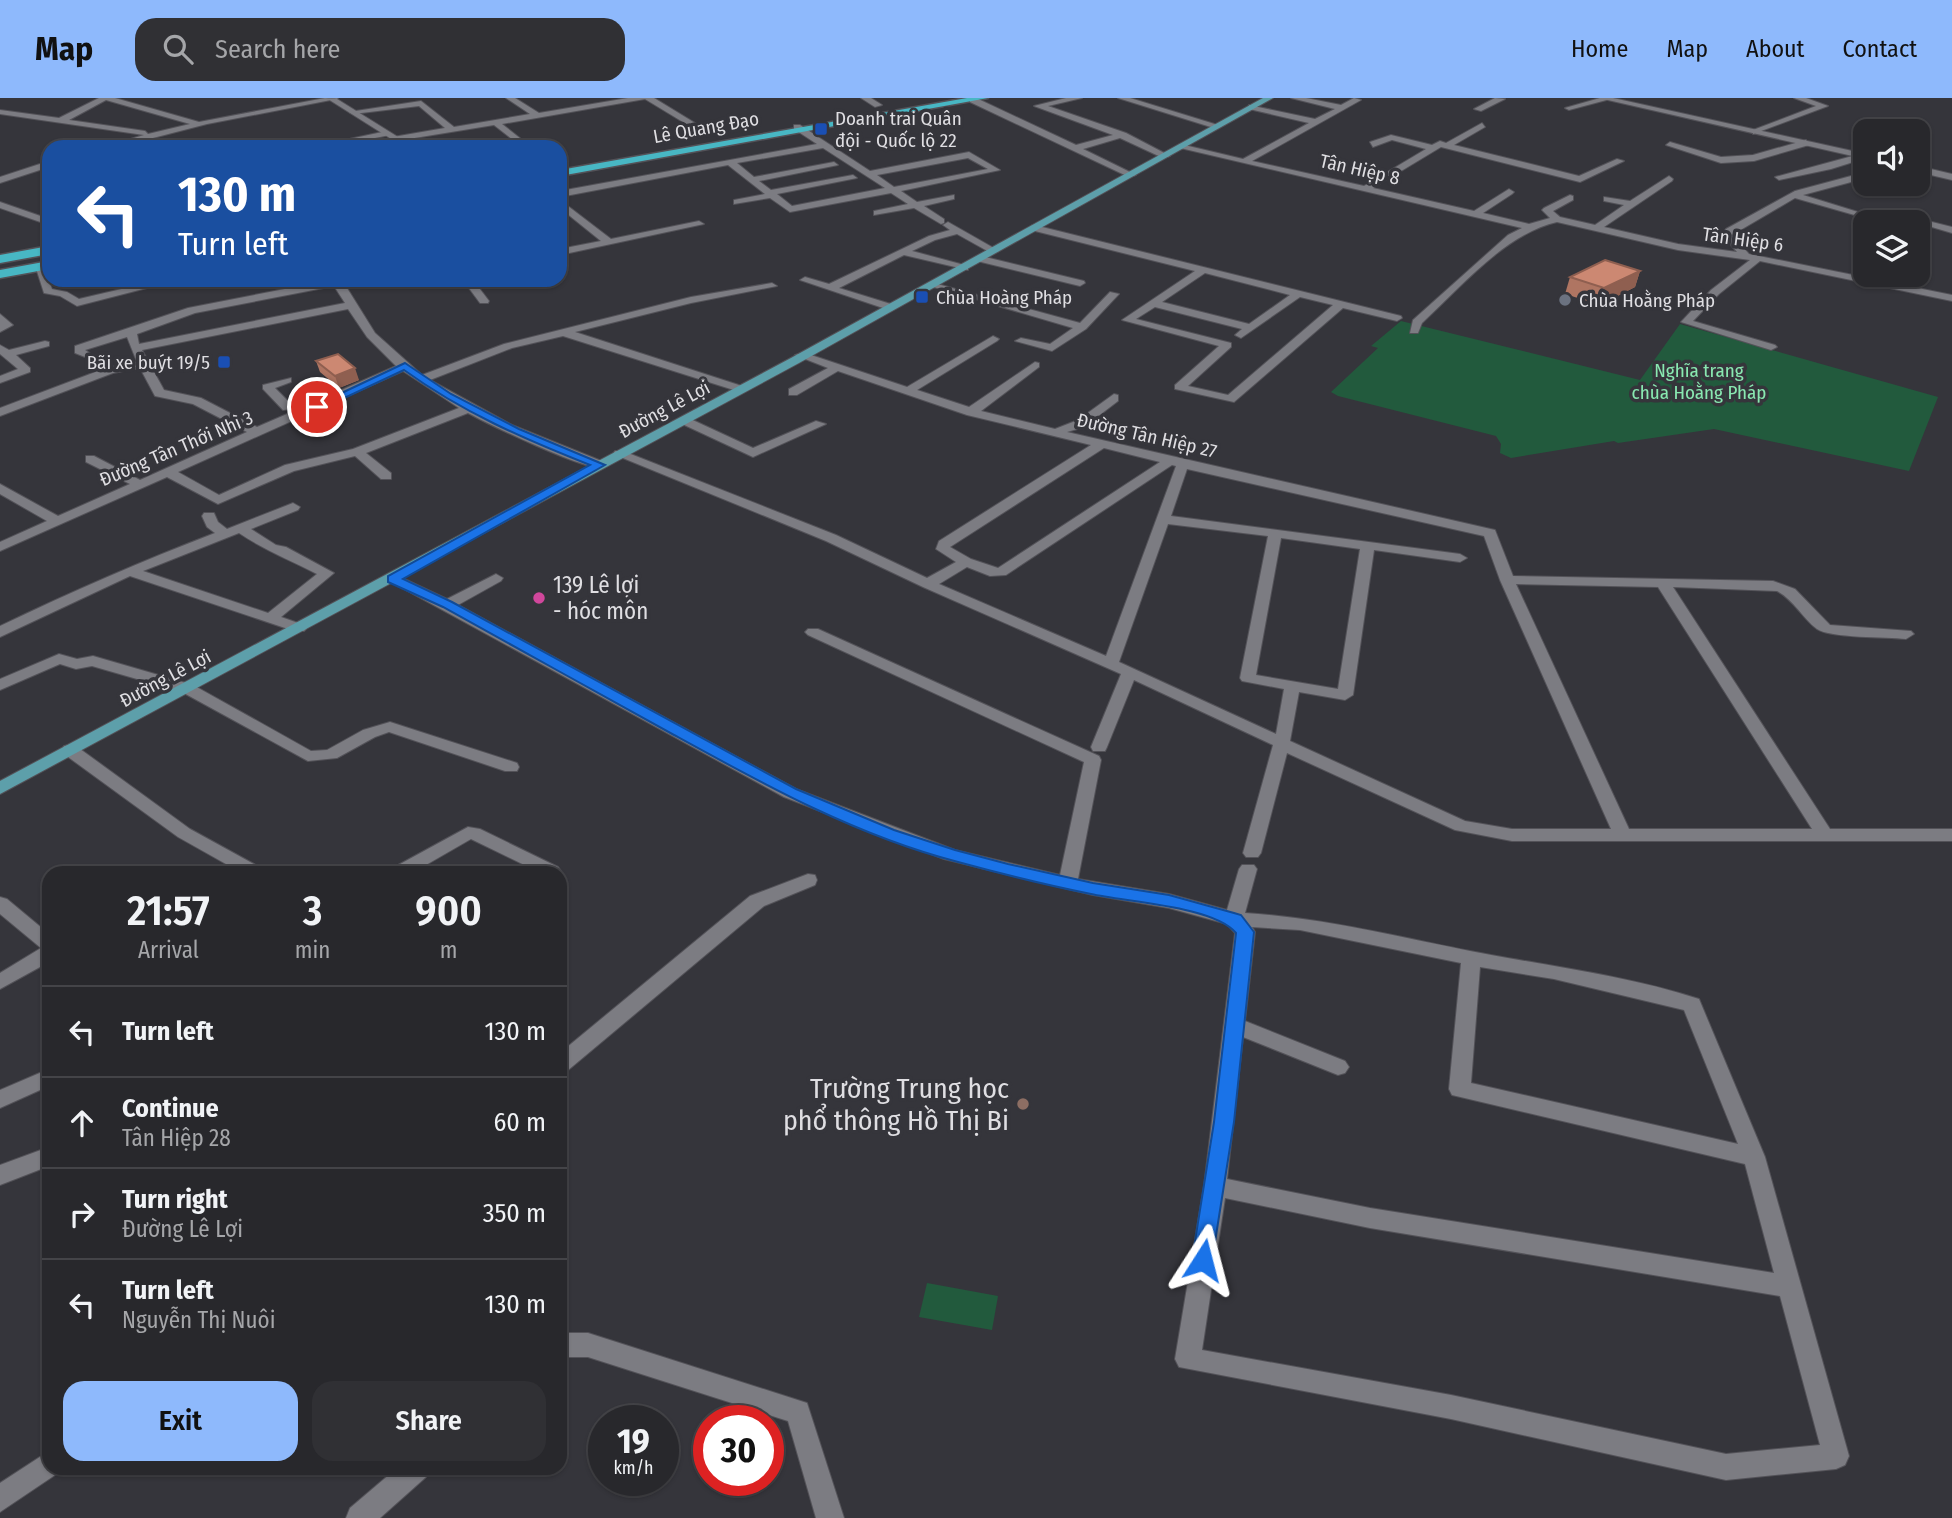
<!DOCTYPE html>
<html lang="en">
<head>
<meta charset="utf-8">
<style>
	body { margin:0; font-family:"Fira Sans Condensed",sans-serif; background:#303034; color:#f1f3f6; height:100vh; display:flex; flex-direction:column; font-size:26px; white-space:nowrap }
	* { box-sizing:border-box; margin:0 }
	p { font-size:23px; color:#a5a6a9 }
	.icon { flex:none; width:38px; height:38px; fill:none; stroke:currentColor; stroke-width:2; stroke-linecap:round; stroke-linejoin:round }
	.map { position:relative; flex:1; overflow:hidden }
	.drawer { position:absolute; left:42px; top:768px; width:525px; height:609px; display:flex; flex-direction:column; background:#28282c; border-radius:21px; box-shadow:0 2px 5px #0004,0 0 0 2px #444448 }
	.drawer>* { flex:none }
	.banner { position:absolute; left:42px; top:42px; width:525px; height:147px; border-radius:21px; box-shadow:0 2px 5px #0004,0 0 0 2px #444448; background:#1a4fa0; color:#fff; overflow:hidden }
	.fabs { position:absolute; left:1853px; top:21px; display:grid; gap:14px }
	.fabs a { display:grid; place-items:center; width:77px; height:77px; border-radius:14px; background:#28282c; box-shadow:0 2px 5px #0004,0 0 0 2px #444448; font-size:35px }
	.speed { position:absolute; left:588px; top:1307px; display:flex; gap:14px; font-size:35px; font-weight:700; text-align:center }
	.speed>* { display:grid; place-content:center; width:91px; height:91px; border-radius:50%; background:#28282c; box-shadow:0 2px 5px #0004,0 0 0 2px #444448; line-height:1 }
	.speed small { font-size:18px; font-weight:400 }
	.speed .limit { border:10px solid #d22; background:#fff; color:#111 }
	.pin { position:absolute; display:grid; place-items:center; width:60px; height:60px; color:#fff; margin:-30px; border:4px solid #fff; border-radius:50%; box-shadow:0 2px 7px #0007 }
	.me { position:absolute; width:77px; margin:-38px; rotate:9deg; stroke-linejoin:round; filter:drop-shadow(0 0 5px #0008) }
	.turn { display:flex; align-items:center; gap:24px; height:147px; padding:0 21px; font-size:32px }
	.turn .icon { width:91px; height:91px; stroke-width:2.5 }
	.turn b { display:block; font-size:49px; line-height:60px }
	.eta { display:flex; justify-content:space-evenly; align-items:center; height:119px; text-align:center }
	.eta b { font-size:42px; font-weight:600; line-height:49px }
	.action { display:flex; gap:14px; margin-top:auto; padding:14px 21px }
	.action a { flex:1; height:80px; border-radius:21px; background:#8eb9fc; color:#111; font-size:28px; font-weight:600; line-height:80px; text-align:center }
	.action a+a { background:#303034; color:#f1f3f6 }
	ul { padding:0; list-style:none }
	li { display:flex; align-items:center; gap:21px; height:91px; padding:0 21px; border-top:2px solid #444448 }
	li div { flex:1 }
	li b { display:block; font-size:26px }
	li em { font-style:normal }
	header { display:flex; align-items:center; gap:42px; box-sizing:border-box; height:98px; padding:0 35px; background:#8eb9fc; color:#111 }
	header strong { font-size:33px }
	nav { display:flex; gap:38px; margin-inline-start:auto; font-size:24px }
	.search { width:490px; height:63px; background:#303034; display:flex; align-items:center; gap:18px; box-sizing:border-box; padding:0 24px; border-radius:21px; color:#a5a6a9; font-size:26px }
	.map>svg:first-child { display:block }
	.green { fill:#225a3d }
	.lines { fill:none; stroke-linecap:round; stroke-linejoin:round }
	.street-casing { stroke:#535258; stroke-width:2 }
	.secondary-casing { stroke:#535258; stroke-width:2 }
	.primary-casing { stroke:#535258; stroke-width:2 }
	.highway-casing { stroke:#535258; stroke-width:3 }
	.street { fill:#7c7c82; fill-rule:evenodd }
	.secondary { fill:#7c7c82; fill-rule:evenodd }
	.primary { fill:#5d9faa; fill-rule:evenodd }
	.highway { fill:#48b7c4; fill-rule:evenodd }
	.wall { fill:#af7562 }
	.shaded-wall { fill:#8f5f50 }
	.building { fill:#cc8872; stroke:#8f5f50; stroke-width:2 }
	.route { fill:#1a73e8; stroke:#114b97; stroke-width:2 }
	.transit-dot { fill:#1a4fb4; stroke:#35353b; stroke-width:2.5 }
	.worship-dot { fill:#6b7280; stroke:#35353b; stroke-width:2.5 }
	.hotel-dot { fill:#d1479c; stroke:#35353b; stroke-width:2.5 }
	.education-dot { fill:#8d6e63; stroke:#35353b; stroke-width:2.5 }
	.labels { text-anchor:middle; stroke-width:7; stroke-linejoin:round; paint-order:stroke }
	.far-poi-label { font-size:19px; fill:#dfdee2; stroke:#35353b; text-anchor:start }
	.far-street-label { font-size:19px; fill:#dfdee2; stroke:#35353b }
	.far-park-label { font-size:19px; fill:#89e8b1; stroke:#35353b }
	.poi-label { font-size:23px; fill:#dfdee2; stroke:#35353b; text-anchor:start }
	.near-poi-label { font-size:28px; fill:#dfdee2; stroke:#35353b; text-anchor:end }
</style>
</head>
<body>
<header>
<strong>Map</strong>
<div class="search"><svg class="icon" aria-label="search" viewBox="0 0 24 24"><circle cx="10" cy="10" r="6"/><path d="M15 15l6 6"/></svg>Search here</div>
<nav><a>Home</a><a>Map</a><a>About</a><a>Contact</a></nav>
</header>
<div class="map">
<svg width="1952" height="1420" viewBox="0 0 1952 1420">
	<rect width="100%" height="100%" fill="#35353b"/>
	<g class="green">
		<polygon points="1401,223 1640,282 1680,226 1938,299 1909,373 1714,331 1618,345 1614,343 1511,360 1500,355 1501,346 1496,338 1338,298 1331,294 1378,250 1371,248"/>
		<polygon points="927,1185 998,1198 992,1232 919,1219"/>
	</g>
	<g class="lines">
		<g class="street-casing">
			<g id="street">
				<path d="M99,0H115L199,24L325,0L336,1L207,26L118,49H104L144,37L0,16V12L59,20ZM106,2L190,26L148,36L145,33L69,22Z"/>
				<polygon points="506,0 515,0 539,15 628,0 654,0 713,36 706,38 645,1 502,26 531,49 522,49 494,27 396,43 393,39 445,30 419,8 353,16 349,14 421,3 454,29 530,16"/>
				<polygon points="861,0 871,0 882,7 875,9"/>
				<polygon points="970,0 976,0 1076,47 1113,37 1034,8 1066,0 1082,0 1048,8 1126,35 1170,58 1163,60 1120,40 1083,51 1136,77 1129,79 970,4"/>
				<polygon points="1118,0 1130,0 1221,28 1214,30"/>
				<path d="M1291,0H1306L1341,7L1354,0L1361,2L1252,63L1364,88L1426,51L1392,42L1373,49L1370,44L1391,37L1432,47L1440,43L1446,45L1482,25L1485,29L1454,47L1579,78L1617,61L1624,63L1580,84L1441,49L1373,90L1474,113L1509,91L1514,94L1512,96L1483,115L1529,126L1550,120L1542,112L1544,110L1570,97L1573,98V102L1553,113L1560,119L1595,127L1624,107L1604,103V99L1630,103L1669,78L1673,81L1672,83L1604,129L1678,146L1737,154L1722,137L1726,131L1795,93L1866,74V80L1803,97L1858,114V118L1795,100L1732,137L1749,156L1952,197V203L1760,163L1719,196L1693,223L1775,247L1777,249L1771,252L1681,224L1711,192L1750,162L1678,152L1557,124C1505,136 1461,189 1422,225L1418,235H1410L1413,222L1508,137L1522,130L1176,49L1180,46L1243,61L1309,25L1249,11V7L1315,21L1335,11Z"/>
				<polygon points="1495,0 1505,1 1481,13 1474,11"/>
				<polygon points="1600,0 1614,0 1569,12 1565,10"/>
				<polygon points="1794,0 1806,0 1828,8 1753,36 1753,32 1816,8"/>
				<path d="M794,27H800L870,73L969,54L1000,72L901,93L917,104L954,97V101L924,108L944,121V125L941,126L914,110L874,117V113L908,106L891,95L790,114L770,100L734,106V102L765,96L728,67L560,99V93L817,46L794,31ZM823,50L885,90L792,108L777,96L857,80L853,77L771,92L759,83L838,67L834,64L754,79L737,65ZM968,60L988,71L894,89L877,77Z"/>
				<polygon points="387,33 390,37 329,49 312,49"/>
				<polygon points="1806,42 1809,47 1754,63 1721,65 1666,47 1670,44 1721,59 1753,57"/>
				<polygon points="1860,56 1866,56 1866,60 1831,71 1779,82 1775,79"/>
				<polygon points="49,63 49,69 0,85 0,79"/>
				<polygon points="560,102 611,141 699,123 704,126 560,157 560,151 601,143 560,110"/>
				<polygon points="0,104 49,121 49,127 0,110"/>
				<polygon points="1908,118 1952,129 1952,135 1908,122"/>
				<polygon points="948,124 999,153 991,155 957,136 935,142 912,153 968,168 968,172 904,157 839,190 894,207 894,211 886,211 800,182 805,179 829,186 929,138 950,132 943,127"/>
				<path d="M1034,127L1401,218L1402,220L1397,223L1343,210L1234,304L1175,291V287L1219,248L1122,222L1195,173L1031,132V128ZM1205,175L1290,197L1249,226L1162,204ZM1300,199L1333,207L1228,297L1188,288L1231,249V245L1136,221L1155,209L1242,231L1235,237L1241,240Z"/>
				<polygon points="981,158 1084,183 1085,185 1080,188 977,163 977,159"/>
				<polygon points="35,167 43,167 52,191 67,194 79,201 160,182 178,182 77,208 60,198 44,195"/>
				<path d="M331,182H342L375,235L422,277L504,246L691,199L772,185L777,188L691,205L575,234L745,289V293H737L563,238L512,250L430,282L512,327L604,364V370C585,373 488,326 468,315L366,355L391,375V381H381L355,358L294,373L218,406L167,379L0,453V444L47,423L0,396V386L58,418L130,386L86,364V358H94L140,382L247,334L193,306L155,298L140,270L113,275L0,318V310L106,270L137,264L127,239L85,252L91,256L85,259L75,255V248L188,210ZM334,188L345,205L139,246L137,236L195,215ZM348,211L367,239L396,268L312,305L300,302L290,305L275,290L291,284V280L263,287V291L283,312L301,310L257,329L201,300L164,292L142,252ZM403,273L459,310L353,351L285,367L219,397L178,374Z"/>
				<polygon points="463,182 473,182 489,203 488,205 480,205"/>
				<polygon points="930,184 1080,225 1110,194 1119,196 1086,231 1052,253 1015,243 1021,240 1050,246 1073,230 930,188"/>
				<polygon points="0,216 13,227 0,234"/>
				<path d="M993,238L999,241L997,243L917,292L969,309L1035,264L1039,265V269L981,313L1055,331L1078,322L1114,296L1118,297V303L1084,329L1067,334L1495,432L1513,478L1773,483L1795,491L1830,527L1911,533L1914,536L1906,541C1888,539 1829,540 1817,531C1802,520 1794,502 1777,493L1673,489L1830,731H1952V743H1512L1455,732L1287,655L1261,755L1258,759H1246L1243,755L1273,647L1134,582L1107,649L1105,653H1093L1091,649L1121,576L923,489L826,443L613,356L615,353H623L836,437L927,480L956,464L936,451L939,443L1091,347L967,317L838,273L797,297H789V291L828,270L795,257L805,255L907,289ZM1104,350L1160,364L998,470L971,461L950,449ZM1172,367L1176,368L1106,558L939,486L967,469L990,478L1006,477ZM1187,371L1484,438L1500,482L1611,731H1512L1465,723L1290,643L1299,594L1345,602L1353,597L1374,452L1460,464L1467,460L1460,456L1171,418ZM1168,426L1268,438L1240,580L1242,583L1284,591L1276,636L1119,564ZM1281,440L1360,451L1338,591L1256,577ZM1516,486L1658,489L1812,731H1629Z"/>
				<polygon points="45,243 49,244 49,248 16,257 30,270 30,274 0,285 0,278 18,271 0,256 0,247 9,252"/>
				<polygon points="684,318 753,350 816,323 826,326 753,359 680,325 678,322"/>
				<path d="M293,405L300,409L298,412L251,431L276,447L286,449L334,475L281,519L304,527L307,530L304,533H294L130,478L0,539V528C71,494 142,463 215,435L207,429L202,418L204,415H214L218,424L227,431ZM239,435C264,452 290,462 317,476L268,515L143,473Z"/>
				<path d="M496,476L503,480L501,483L458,507L796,691L955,752L1060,777L1084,664L808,537L805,534L808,531H818L1099,658L1101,662L1078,781L1169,796L1227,812L1239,771L1242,767H1254L1257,771L1245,815C1322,820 1395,838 1470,853C1546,868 1625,877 1699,901L1765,1059L1849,1358L1845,1367L1836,1371L1726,1382L1451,1321L1179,1269L1175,1261L1204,1088L1235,835L1227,826L1169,810L1093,797L944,761L784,699L386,481L388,478H398L447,501ZM1252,829L1300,832L1461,865L1449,991L1452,997L1745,1066L1774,1175L1370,1110L1227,1081L1243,939L1338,977L1345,975L1349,969L1345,963L1245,923L1255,834ZM1480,869L1554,881L1684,912L1738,1046L1471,985ZM1225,1100L1370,1130L1780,1198L1820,1347L1726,1356L1451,1297L1202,1252Z"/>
				<polygon points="59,556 77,561 93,558 193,587 311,653 327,652 363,632 390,624 517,665 519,669 517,673 505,673 389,634 375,639 337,660 308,663 182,594 92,568 76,571 60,566 0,592 0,581"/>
				<polygon points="70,647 76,648 190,731 263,771 265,775 242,775 178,739 64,656 62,652 64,648"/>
				<polygon points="468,729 480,731 558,769 561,773 541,775 471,741 412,775 389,775 391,771"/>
				<polygon points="808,776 815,777 817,782 815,787 764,808 567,973 560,975 560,955 750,798"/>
				<polygon points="0,799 7,801 49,836 49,864 0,891 0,875 41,850 0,816"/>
				<polygon points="49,971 49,988 0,1010 0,992"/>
				<polygon points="49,1049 49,1068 0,1087 0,1067"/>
				<polygon points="560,1235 588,1235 807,1305 844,1420 816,1420 788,1323 588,1259 560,1259"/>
				<polygon points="49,1353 49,1370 60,1370 58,1375 0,1414 0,1385"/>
				<polygon points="397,1370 430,1370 426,1379 380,1420 346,1420 350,1410"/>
			</g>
		</g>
		<g class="secondary-casing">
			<g id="secondary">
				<polygon points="338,0 337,1 414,49 404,49 328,1"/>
				<polygon points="1599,0 1613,0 1866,56 1866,61"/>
				<polygon points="1918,68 1952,76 1952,82 1918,74"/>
			</g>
		</g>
		<g class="primary-casing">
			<polygon id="primary" points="1263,0 1273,0 799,265 0,696 0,683 791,260"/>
		</g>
		<g class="highway-casing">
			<g id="highway">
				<polygon points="967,0 988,0 560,78 560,72"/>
				<polygon points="49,148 49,156 0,165 0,157"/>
				<polygon points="49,163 49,171 0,180 0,172"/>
			</g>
		</g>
		<use href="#street" class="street"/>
		<use href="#secondary" class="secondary"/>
		<use href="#primary" class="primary"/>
		<use href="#highway" class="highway"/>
	</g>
	<g class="wall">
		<polygon points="1640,173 1635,189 1600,207 1565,196 1570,179"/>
		<polygon points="316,263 359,282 339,290 320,274"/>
	</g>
	<g class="shaded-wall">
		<polygon points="1640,173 1635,189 1600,207 1604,190"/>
		<polygon points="355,270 359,282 339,290 335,278"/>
	</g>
	<g class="building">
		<polygon points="1605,162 1640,173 1604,190 1570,179"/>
		<polygon points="338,256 355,270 335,278 316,263"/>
	</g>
	<path class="route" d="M405,265L451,296L519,331L605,367L403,481L452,504L796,691L894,732L955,752L1008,766L1093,785L1169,797L1234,815L1241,817L1254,834L1234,1024L1211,1169L1203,1172L1195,1169L1192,1162L1214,1024L1236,835C1214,808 1126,804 1091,796C1046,787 1002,776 958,764C857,738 765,687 674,637C597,594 520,552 443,509L388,484V478L590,367C524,341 462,314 404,272L321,311L312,309Z"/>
	<g class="transit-dot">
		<rect x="814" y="24" width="14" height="14" rx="3.5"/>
		<rect x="915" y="192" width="14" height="14" rx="3.5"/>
		<rect x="217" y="257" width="14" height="14" rx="3.5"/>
	</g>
	<circle class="worship-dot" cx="1565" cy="202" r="7"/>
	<circle class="hotel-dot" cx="539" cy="500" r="7"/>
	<circle class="education-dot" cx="1023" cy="1006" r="7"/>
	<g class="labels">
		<g class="far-poi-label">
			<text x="835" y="27">Doanh trại Quân<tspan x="835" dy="22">đội - Quốc lộ 22</tspan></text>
			<text x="936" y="206">Chùa Hoàng Pháp</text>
			<text x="1579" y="209">Chùa Hoằng Pháp</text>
			<text x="210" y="271" text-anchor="end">Bãi xe buýt 19/5</text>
		</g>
		<g class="far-street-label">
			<text transform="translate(706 29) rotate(-10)" y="7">Lê Quang Đạo</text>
			<text transform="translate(1360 71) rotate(13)" y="7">Tân Hiệp 8</text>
			<text transform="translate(1743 141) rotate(8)" y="7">Tân Hiệp 6</text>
			<text transform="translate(664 311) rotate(-28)" y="7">Đường Lê Lợi</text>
			<text transform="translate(1147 337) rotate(13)" y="7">Đường Tân Hiệp 27</text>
			<text transform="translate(176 350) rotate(-23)" y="7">Đường Tân Thới Nhì 3</text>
			<text transform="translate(165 580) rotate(-28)" y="7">Đường Lê Lợi</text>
		</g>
		<g class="far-park-label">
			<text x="1699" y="279">Nghĩa trang<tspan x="1699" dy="22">chùa Hoằng Pháp</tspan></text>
		</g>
		<g class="poi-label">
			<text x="553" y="495">139 Lê lợi<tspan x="553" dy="26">- hóc môn</tspan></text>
		</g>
		<g class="near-poi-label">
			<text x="1009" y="1000">Trường Trung học<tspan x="1009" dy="32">phổ thông Hồ Thị Bi</tspan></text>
		</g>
	</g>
</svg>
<div class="fabs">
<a><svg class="icon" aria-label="sound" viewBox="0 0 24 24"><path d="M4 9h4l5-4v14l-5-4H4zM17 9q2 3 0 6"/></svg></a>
<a><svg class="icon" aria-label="layers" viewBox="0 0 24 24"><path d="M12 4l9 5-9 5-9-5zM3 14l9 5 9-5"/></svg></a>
</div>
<div class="speed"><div>19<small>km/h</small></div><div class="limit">30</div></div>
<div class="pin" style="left:317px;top:309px;background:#d93025"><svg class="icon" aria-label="arrive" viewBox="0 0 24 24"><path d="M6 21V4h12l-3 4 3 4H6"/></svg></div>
<svg class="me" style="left:1203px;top:1162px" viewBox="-20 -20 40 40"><path d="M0-17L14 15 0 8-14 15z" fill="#1a73e8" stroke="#fff" stroke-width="4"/></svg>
<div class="banner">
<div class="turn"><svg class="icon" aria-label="left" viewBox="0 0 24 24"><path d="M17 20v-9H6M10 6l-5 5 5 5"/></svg><div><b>130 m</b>Turn left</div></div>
</div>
<section class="drawer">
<div class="eta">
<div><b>21:57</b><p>Arrival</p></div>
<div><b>3</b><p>min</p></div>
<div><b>900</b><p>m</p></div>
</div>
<ul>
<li><svg class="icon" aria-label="left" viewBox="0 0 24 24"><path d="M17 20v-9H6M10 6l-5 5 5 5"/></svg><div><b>Turn left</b></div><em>130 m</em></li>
<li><svg class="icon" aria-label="ahead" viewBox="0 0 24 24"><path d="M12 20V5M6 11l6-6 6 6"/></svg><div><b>Continue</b><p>Tân Hiệp 28</p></div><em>60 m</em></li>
<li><svg class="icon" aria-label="right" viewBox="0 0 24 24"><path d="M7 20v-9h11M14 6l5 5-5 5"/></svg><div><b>Turn right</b><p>Đường Lê Lợi</p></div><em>350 m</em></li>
<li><svg class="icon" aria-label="left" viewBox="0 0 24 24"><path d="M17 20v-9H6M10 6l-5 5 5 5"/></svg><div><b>Turn left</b><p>Nguyễn Thị Nuôi</p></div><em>130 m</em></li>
</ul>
<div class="action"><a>Exit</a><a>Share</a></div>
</section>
</div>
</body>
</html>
